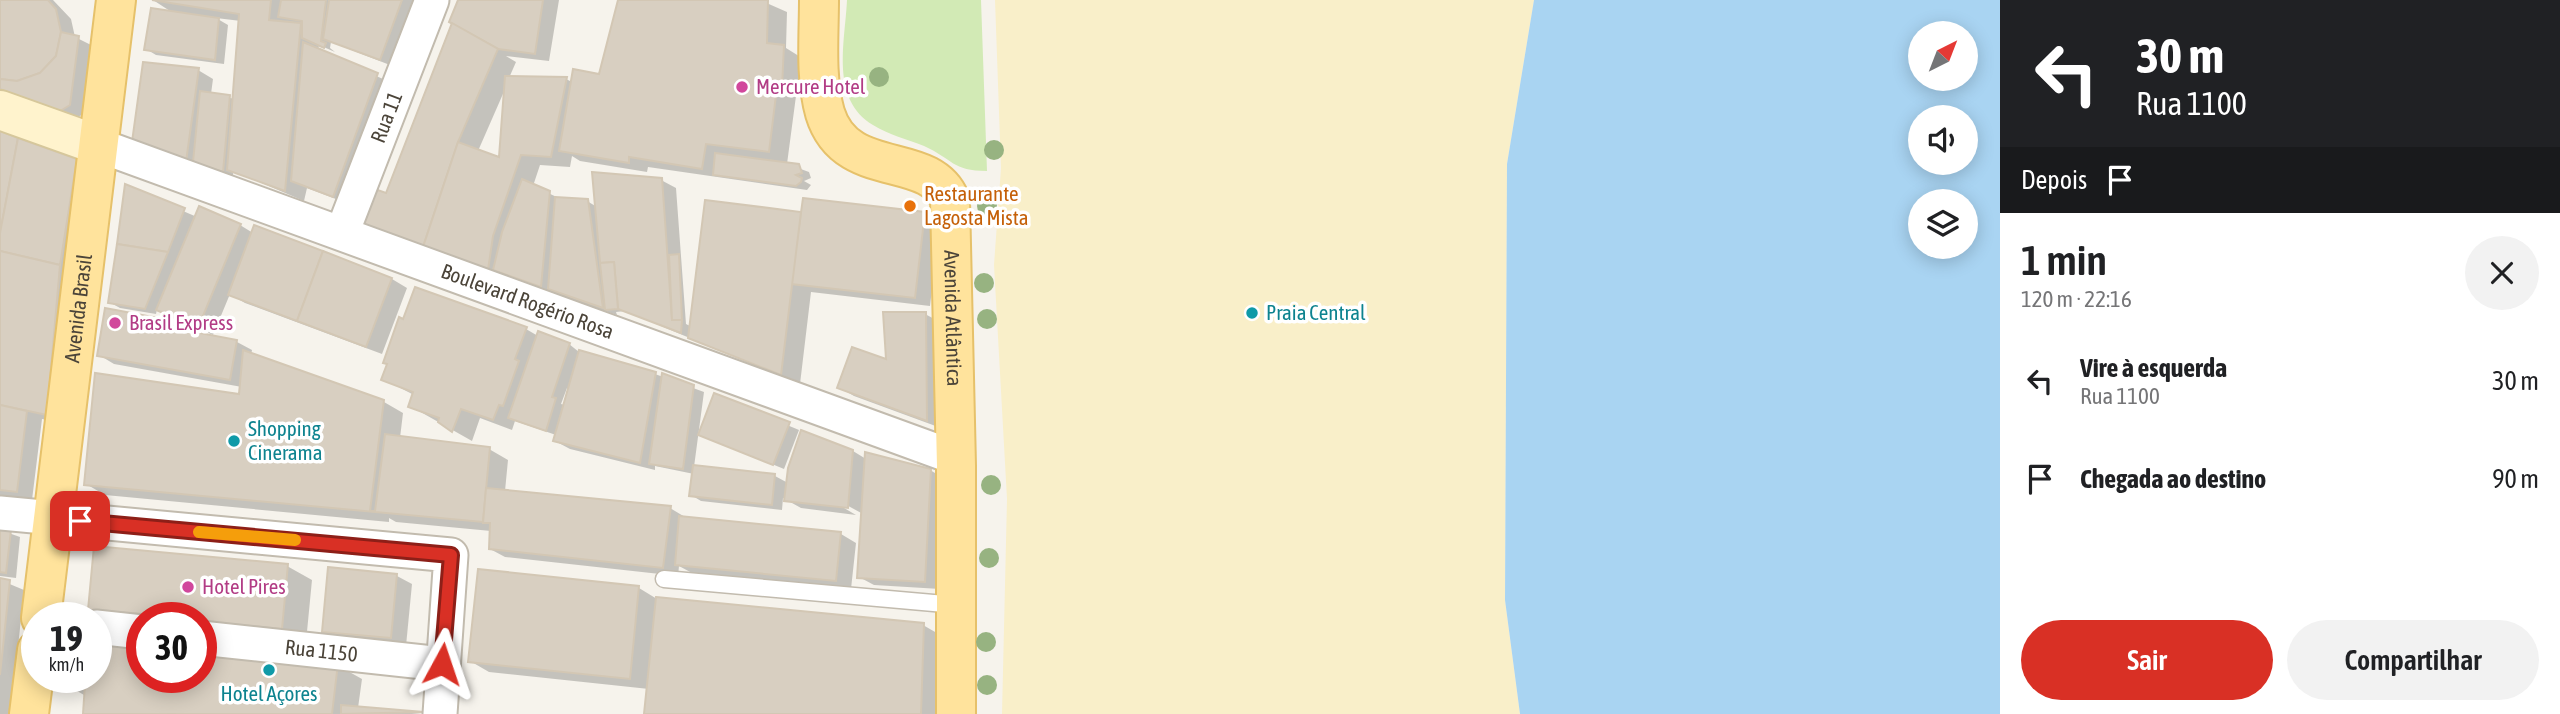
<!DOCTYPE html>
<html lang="pt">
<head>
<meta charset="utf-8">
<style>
	body { margin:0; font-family:"Asap Condensed",sans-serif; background:#f2f2f2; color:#202124; height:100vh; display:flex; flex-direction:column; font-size:26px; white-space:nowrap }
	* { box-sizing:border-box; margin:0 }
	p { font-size:23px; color:#757577 }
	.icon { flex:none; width:38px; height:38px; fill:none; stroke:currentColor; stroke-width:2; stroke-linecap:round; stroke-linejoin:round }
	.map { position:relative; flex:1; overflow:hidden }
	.panel { display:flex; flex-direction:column; background:#fff; width:560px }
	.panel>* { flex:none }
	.top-card { background:#202124; color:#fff; overflow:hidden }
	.needle { width:46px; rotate:42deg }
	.tools { position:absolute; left:1908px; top:21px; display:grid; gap:14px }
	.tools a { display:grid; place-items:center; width:70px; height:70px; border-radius:50%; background:#fff; box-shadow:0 4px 18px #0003; font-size:35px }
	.speed { position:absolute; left:21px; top:602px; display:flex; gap:14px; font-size:35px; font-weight:700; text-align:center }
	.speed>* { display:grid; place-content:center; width:91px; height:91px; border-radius:50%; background:#fff; box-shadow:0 4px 18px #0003; line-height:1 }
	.speed small { font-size:18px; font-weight:400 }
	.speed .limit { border:10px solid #d22; background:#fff; color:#111 }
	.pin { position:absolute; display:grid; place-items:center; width:60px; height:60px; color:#fff; margin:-30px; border-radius:14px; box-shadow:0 4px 10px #0006 }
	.me { position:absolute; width:77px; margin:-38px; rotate:5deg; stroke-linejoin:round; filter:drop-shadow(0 0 5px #0008) }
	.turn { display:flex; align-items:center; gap:24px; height:147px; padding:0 21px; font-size:32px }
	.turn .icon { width:91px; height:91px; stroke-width:2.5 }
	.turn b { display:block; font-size:49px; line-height:60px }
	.then { display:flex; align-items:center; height:66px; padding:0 21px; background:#0003; gap:14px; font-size:26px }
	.round { display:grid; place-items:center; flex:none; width:74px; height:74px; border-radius:37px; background:#f2f2f2 }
	.overview { display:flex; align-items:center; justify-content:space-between; height:119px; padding:0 21px }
	h1 { font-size:42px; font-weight:600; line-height:52px }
	.button { display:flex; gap:14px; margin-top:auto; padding:14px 21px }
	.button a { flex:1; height:80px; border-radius:42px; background:#d93025; color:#fff; font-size:28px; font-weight:600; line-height:80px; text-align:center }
	.button a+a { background:#f2f2f2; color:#202124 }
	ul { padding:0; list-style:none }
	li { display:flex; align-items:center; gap:21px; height:98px; padding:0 21px }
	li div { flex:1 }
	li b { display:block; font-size:26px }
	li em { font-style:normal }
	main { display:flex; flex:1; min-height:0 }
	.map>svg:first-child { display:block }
	.green { fill:#d2eab5 }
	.sand { fill:#f9efc9 }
	.water { fill:#a9d4f2; fill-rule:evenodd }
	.shadow { fill:#0003; fill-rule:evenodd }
	.building { fill:#d8cfc1; stroke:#d3c7b4; stroke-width:2 }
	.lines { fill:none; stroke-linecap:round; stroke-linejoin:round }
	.lane-casing { stroke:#c2bbae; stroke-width:19 }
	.street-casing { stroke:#c2bbae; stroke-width:37 }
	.secondary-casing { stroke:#d6c79b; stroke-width:42 }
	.primary-casing { stroke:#e6c16a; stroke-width:42 }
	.lane { stroke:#fff; stroke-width:16 }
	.street { stroke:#fff; stroke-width:33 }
	.secondary { stroke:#fff3cd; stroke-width:38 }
	.primary { stroke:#ffe39c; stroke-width:38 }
	.tree { fill:#97b381 }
	.route-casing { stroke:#8d1f18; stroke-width:18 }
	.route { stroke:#d93025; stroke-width:12 }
	.slow { stroke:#f59e0b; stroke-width:12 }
	.hotel-dot { fill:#d1479c; stroke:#fff; stroke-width:2.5 }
	.food-dot { fill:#e8710a; stroke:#fff; stroke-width:2.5 }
	.culture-dot { fill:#0f9aa8; stroke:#fff; stroke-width:2.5 }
	.labels { text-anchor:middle; stroke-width:7; stroke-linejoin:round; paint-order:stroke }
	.hotel-label { font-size:21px; fill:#b23c85; stroke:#fff; text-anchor:start }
	.street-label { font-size:21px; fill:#4b4439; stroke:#fff }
	.food-label { font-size:21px; fill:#c56008; stroke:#fff; text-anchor:start }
	.culture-label { font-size:21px; fill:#0d838f; stroke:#fff; text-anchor:start }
</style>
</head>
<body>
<main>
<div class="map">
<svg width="2000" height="714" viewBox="0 0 2000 714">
	<rect width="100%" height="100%" fill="#f6f3ec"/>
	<path class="green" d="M847,0H981L987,171C952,171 953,159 924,146C907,139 889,135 873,125C830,99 845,43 847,0Z"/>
	<polygon class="sand" points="995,0 1534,0 1507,164 1505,600 1520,714 1002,714 1007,499 994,265 1001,168"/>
	<path class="water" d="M1534,0H2000V714H1520L1505,600L1507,164ZM1920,33H1965V79H1920ZM1920,117H1965V163H1920ZM1920,201H1965V247H1920Z"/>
	<g class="shadow">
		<polygon points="0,0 53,0 71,19 75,37 93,46 85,113 73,120 0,90"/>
		<polygon points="153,0 420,0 395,67 331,42 330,48 335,52 319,45 318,50 392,83 349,204 307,188 304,201 233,171 233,177 202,165 201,169 149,150 198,70 213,79 211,94 235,99 241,21 216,18 228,25 224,64 156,55 146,49 173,13"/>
		<path d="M459,0H559L549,61L506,56L516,62L509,78L566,79L572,82L600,76L620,0H760L787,12L786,48L802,58L801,97L796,96L787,164L809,172L811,178L804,181L811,185L807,190L648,167L647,172L580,161L572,156L570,167L540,165L533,186L561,199L587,201L597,207L661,180L676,188L686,324L692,327L707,202L802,214H925L940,222L930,306L811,292L800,384L625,311L616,312L617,315L381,235L387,195L454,22ZM506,87L501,160L478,151Z"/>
		<polygon points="0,133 91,170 66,424 42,419 32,500 0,496"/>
		<polygon points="127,187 197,217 240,225 253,233 255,228 392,279 407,288 382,354 245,303 230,294 213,335 157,309 156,314 120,308 109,302"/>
		<polygon points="925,314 940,322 941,428 854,396 839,387 888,362"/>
		<polygon points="168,322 183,330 237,342 252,350 251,355 384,402 403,413 400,438 489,449 508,460 505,491 670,508 685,517 841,534 856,543 851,589 692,573 679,566 678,576 505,557 490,549 491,531 396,522 389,518 389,522 105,495 86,484 241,396 242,387 114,364 99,355"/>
		<path d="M526,329L538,336L569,344L579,352L655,374L704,392L694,467L775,476L788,483L853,451L866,459L930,470L945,479L940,589L874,585L859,577L863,514L841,502L839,505L856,515L801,508L783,498L782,510L701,501L691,495L694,474L655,466V470L570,449L555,441L556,435L515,421L512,430L480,418L472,441L410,406L414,395L383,379ZM567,388L570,389L565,405L561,404Z"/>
		<polygon points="715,395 799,430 784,469 700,435"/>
		<polygon points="0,530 20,537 16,578 0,576"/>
		<polygon points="287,566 312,580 306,642 201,631 201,618 142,618 114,623 89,609"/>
		<polygon points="479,571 639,588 657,599 923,625 942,636 939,714 646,714 649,689 489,672 470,661"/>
		<polygon points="397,576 412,584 406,646 339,640 324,631"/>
		<polygon points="0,580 24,590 11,714 0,714"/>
		<polygon points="337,665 362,679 358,708 422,714 85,714 84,695 60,681 201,677"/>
	</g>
	<g class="building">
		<polygon points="0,0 48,0 56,9 61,32 56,56 40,73 17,81 0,79"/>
		<polygon points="152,0 271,0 269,20 301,23 285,191 227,170 239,14"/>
		<polygon points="281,0 326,0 321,41 326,43 324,48 302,38 302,21 278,17"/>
		<polygon points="329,0 402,0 380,60 323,39"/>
		<polygon points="458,0 543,0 535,54 498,49 449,22"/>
		<polygon points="618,0 768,0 767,43 784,45 782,87 777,87 769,152 706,144 702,169 629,157 629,163 559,151 573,69 599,74"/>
		<polygon points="151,8 219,18 215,60 144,50"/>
		<polygon points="452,23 498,49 458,142 423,247 360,225 372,188 386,193"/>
		<polygon points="61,32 79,36 70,105 57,113 0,89 0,79 17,81 40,73 56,56"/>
		<polygon points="303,42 378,73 333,197 291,181"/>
		<polygon points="143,62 199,68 186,162 132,142"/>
		<polygon points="505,76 567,77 551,157 521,155 493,236 488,270 423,247 458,142 499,157"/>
		<polygon points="200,91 230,95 223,172 193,162"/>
		<polygon points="0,131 18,138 0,233"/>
		<polygon points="18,138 77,159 60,265 0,251 0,233"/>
		<polygon points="715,153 799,164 802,173 796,175 802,178 801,182 796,186 713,175"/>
		<polygon points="592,172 662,178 672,320 682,320 681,333 618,309 614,262 600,263"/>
		<polygon points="522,179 550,191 541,287 493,270 502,232"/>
		<polygon points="125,184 185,208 168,252 117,244"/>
		<polygon points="555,197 588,199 603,308 548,289"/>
		<polygon points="803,198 925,212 915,298 791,284"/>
		<polygon points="705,200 801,212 781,375 688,338"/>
		<polygon points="199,206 241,224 198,328 156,310"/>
		<polygon points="254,225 323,251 297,321 228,295"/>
		<polygon points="117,244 168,252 145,309 108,303"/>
		<polygon points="0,251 60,265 47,415 0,405"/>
		<polygon points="323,251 392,278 366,347 297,321"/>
		<polygon points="679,254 682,320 672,320 669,255"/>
		<polygon points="614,262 618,309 605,310 600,263"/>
		<polygon points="415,287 527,327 515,359 519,361 503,406 499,405 493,420 461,409 452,432 438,422 439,418 408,407 413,392 381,380 387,364 383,363 399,317 403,319"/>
		<polygon points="105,308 169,320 168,327 237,340 230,380 97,356"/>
		<polygon points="883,312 926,312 927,421 837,388 852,347 886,359"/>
		<polygon points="538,331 570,343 552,397 556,398 546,431 508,418"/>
		<polygon points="243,350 384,400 370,511 375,511 385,434 490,447 483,522 84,485 95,373 239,394"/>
		<polygon points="579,350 656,372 640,463 553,441"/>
		<polygon points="662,373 694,385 683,469 649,464"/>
		<polygon points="714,393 790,422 773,465 698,435"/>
		<polygon points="0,405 27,411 17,492 0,490"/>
		<polygon points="801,430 853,450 848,508 784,501 788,468"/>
		<polygon points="865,452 931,469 925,582 857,578"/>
		<polygon points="693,465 775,474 772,505 689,496"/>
		<polygon points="486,488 671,506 663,568 489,549 490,523 483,523"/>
		<polygon points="679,516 841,532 836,581 675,565"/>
		<polygon points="0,528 11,530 6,573 0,572"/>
		<polygon points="94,546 288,564 282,629 201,621 201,618 88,610"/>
		<polygon points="328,567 397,574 391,638 322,632"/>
		<polygon points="478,569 639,586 630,679 468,662"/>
		<polygon points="0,578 10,580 0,675"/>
		<polygon points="656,597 924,623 921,714 644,714"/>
		<polygon points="96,639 142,644 142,677 201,677 201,650 338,663 332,714 83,714 85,684 58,682 59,677 96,677"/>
		<polygon points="341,705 424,712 341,714"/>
	</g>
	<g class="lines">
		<g class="lane-casing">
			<polyline id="lane" points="664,579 956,605"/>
		</g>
		<g class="street-casing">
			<g id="street">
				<path id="s1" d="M98,145L956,458"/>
				<path id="s2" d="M342,233L432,0"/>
				<polyline points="0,513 451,555 440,714"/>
				<polyline points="96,627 142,632"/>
				<path id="s3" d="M201,638L442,664"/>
			</g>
		</g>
		<g class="secondary-casing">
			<polyline id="secondary" points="0,110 98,145"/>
		</g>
		<g class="primary-casing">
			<g id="primary">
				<path id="s4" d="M819,0C819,36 815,78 825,113C846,182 929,149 950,200L956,466V714"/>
				<path id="s5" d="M41,618L116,0"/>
				<polyline points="29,714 37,650"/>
			</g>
		</g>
		<use href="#lane" class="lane"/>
		<use href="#street" class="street"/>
		<use href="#secondary" class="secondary"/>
		<use href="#primary" class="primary"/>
	</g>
	<g class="tree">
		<circle cx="879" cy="77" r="10"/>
		<circle cx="994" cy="150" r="10"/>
		<circle cx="987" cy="206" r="10"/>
		<circle cx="984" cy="283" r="10"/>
		<circle cx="987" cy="319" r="10"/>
		<circle cx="991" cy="485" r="10"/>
		<circle cx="989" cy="558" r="10"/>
		<circle cx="986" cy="642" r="10"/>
		<circle cx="987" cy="685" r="10"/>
	</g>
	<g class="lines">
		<g class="route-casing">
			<polyline id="route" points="80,521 451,555 442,664"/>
		</g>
		<use href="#route" class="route"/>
		<polyline class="slow" points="199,532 295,540"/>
	</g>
	<g class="hotel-dot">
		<circle cx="742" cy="87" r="7"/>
		<circle cx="115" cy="323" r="7"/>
		<circle cx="188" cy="587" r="7"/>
	</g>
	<circle class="food-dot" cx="910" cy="206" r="7"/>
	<g class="culture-dot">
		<circle cx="1252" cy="313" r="7"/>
		<circle cx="234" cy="441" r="7"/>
		<circle cx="269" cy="670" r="7"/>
	</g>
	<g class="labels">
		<g class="hotel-label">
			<text x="756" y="94">Mercure Hotel</text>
			<text x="129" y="330">Brasil Express</text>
			<text x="202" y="594">Hotel Pires</text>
		</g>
		<g class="street-label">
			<text dy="7" stroke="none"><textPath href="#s2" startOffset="124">Rua 11</textPath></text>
			<text dy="7" stroke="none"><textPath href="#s1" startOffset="457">Boulevard Rogério Rosa</textPath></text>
			<text dy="7" stroke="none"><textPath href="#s5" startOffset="312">Avenida Brasil</textPath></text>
			<text dy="7" stroke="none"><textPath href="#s4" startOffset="392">Avenida Atlântica</textPath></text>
			<text dy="7" stroke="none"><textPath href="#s3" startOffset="121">Rua 1150</textPath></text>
		</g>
		<g class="food-label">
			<text x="924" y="201">Restaurante<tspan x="924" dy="24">Lagosta Mista</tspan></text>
		</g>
		<g class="culture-label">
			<text x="1266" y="320">Praia Central</text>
			<text x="248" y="436">Shopping<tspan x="248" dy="24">Cinerama</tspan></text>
			<text x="269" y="701" text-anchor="middle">Hotel Açores</text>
		</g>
	</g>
</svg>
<div class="tools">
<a><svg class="needle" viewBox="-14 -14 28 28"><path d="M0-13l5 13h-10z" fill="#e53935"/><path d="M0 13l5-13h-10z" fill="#757577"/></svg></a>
<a><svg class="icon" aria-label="sound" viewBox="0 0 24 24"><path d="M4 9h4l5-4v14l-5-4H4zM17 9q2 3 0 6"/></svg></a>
<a><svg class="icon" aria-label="layers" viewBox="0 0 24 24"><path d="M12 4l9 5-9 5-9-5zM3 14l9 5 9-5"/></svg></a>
</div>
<div class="speed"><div>19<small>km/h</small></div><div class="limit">30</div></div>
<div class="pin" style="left:80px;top:521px;background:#d93025"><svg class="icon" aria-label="arrive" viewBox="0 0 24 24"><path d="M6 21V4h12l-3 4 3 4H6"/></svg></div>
<svg class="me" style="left:442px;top:664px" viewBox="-20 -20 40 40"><path d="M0-17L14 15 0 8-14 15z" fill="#d93025" stroke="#fff" stroke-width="4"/></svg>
</div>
<section class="panel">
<div class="top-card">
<div class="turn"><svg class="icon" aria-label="left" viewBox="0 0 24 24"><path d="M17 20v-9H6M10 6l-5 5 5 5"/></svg><div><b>30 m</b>Rua 1100</div></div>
<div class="then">Depois<svg class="icon" aria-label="arrive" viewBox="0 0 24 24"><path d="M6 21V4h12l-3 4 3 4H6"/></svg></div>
</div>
<div class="overview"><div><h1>1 min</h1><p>120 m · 22:16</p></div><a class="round"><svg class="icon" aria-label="close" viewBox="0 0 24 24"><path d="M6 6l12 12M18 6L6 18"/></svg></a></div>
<ul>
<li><svg class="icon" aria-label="left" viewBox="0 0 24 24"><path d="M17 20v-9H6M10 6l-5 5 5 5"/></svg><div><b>Vire à esquerda</b><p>Rua 1100</p></div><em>30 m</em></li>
<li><svg class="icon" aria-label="arrive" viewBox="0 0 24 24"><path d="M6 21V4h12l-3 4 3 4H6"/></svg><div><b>Chegada ao destino</b></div><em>90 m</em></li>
</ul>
<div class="button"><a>Sair</a><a>Compartilhar</a></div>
</section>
</main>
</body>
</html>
